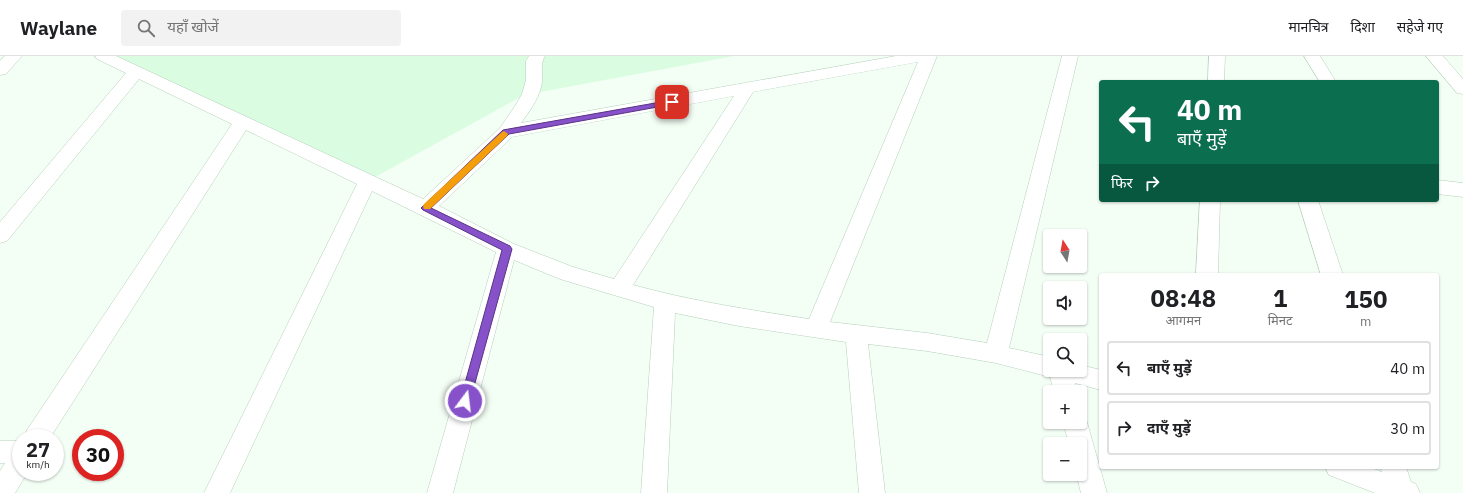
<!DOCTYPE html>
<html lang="hi">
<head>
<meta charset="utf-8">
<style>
	body { margin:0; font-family:"IBM Plex Sans","Noto Sans Devanagari",sans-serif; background:#f2f2f2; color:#202124; height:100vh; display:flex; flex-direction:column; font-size:15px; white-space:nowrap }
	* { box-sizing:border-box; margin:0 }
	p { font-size:13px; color:#757577 }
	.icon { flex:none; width:22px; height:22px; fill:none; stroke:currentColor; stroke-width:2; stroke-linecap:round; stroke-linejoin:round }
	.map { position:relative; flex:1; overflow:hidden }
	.details { position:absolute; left:1099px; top:217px; width:340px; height:196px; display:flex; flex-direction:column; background:#fff; border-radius:4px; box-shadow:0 1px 3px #0004 }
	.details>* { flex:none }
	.hud { position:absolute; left:1099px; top:24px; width:340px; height:122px; border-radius:4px; box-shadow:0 1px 3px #0004; background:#0b6e4f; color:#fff; overflow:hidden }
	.needle { width:26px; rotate:349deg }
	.tools { position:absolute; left:1043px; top:173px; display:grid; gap:8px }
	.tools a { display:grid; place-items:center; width:44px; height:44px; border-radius:4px; background:#fff; box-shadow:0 1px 3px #0004; font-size:20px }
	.speed { position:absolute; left:12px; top:373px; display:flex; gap:8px; font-size:20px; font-weight:700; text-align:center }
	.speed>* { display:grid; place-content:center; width:52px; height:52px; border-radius:50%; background:#fff; box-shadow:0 1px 3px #0004; line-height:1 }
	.speed small { font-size:10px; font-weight:400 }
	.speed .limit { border:6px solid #d22; background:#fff; color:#111 }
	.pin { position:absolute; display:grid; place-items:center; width:34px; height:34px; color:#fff; margin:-17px; border-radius:8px; box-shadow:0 2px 6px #0006 }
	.me { position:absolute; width:44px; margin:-22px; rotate:15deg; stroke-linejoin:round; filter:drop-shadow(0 0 3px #0008) }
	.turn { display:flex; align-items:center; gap:14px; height:84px; padding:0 12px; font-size:18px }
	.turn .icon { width:52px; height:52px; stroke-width:2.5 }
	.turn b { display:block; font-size:28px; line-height:34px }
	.then { display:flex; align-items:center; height:38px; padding:0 12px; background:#0003; gap:8px; font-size:15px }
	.eta { display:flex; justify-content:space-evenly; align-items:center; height:68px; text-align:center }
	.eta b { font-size:24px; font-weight:700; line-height:28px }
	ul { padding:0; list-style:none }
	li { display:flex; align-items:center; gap:12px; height:54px; margin:0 8px 6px; padding:0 4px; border:2px solid #e0e0e0; border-radius:4px }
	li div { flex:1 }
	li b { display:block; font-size:15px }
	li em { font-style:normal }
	header { display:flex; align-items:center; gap:24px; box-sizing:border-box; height:56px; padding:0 20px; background:#fff; border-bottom:1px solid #e0e0e0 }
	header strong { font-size:19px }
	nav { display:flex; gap:22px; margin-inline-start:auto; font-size:14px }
	.search { width:280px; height:36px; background:#f2f2f2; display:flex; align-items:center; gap:10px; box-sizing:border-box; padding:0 14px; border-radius:4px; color:#757577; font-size:15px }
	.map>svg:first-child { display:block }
	.built { fill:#dafde1 }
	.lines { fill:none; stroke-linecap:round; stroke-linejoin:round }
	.street-casing { stroke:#b5d0ba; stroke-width:1 }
	.street { fill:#fff; fill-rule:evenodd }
	.route { fill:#8751c9; stroke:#583583 }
	.slow { fill:#f59e0b }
</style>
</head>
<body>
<header>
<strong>Waylane</strong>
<div class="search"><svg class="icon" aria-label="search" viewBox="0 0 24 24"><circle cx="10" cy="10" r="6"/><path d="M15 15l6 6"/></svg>यहाँ खोजें</div>
<nav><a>मानचित्र</a><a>दिशा</a><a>सहेजे गए</a></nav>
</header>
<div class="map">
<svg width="1463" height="437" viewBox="0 0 1463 437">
	<rect width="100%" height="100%" fill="#f3fef5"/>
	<polygon class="built" points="109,0 734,0 524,39 375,121"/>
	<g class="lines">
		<g class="street-casing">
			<g id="street">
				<polygon points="5,0 22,0 6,18 0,19 0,5"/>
				<path d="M95,0H116L423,143L500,72L515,50L522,38L526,24V5L529,0H545C539,9 544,21 541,31C538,44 529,56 521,67L896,0H937L830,266L927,277L987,287L1062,0H1078L1009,292L1050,301V314H1080V309L1101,314V334L1075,327L1078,336H1054L1050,321L996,307L927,295L868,288L885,437H859L846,286L739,270L675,257L667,437H641L654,251L560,223L514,204L453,437H427L496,196L372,135L230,437H204L357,128L246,74L50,382H24L27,374L232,68L139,23L7,185L0,187V166L126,17L97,3ZM918,6L809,263C750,254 691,245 633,229L753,36ZM734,40L614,223L573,211L514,188L439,150L512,81Z"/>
				<polygon points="1209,0 1225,0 1224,26 1208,26"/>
				<polygon points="1304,0 1320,0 1336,26 1320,26"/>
				<polygon points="1426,0 1443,0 1463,23 1463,38 1457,37"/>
				<polygon points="1437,124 1463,127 1463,141 1437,138"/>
				<polygon points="1200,144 1220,144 1218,219 1196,219"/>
				<polygon points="1298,144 1318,144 1343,219 1321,219"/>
				<polygon points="1080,357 1084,358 1087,366 1107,437 1081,437 1076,418 1080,418 1080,388 1069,388 1063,366 1080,366"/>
				<polygon points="0,385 21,385 21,416 28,416 15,437 0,437 0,415 5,407 0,407"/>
				<polygon points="1325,411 1369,411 1382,416 1380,411 1406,411 1411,426 1416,428 1420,437 1375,437 1329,419"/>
			</g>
		</g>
		<use href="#street" class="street"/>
	</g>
	<polygon class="route" points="672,44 674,45 674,48 509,78 431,152 510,190 512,193 470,345 469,349 465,350 461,349 460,345 502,194 423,154 421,152 423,150 503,74"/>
	<polygon class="slow" points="504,75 508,78 507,80 430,153 424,153 423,150 424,148 502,76"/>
</svg>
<div class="tools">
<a><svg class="needle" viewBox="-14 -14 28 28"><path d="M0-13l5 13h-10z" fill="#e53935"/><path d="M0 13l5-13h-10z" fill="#757577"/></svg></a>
<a><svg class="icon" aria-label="sound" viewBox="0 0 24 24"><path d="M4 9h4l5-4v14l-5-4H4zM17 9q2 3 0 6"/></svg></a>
<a><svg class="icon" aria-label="search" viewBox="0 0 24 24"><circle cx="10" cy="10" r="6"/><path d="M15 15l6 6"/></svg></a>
<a>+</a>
<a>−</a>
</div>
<div class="speed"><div>27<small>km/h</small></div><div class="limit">30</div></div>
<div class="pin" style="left:672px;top:46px;background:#d93025"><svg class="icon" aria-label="arrive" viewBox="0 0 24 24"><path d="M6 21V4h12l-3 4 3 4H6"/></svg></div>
<svg class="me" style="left:465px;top:345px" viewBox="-20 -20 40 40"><circle r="17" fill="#8751c9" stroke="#fff" stroke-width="3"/><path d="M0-11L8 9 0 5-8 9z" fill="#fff"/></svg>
<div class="hud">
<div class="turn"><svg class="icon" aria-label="left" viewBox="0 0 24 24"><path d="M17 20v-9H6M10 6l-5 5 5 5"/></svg><div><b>40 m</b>बाएँ मुड़ें</div></div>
<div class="then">फिर<svg class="icon" aria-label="right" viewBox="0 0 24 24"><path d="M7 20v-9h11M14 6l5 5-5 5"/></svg></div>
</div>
<section class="details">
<div class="eta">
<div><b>08:48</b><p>आगमन</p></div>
<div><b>1</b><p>मिनट</p></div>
<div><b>150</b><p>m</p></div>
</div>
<ul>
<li><svg class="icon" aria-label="left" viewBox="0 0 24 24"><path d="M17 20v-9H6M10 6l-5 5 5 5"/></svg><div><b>बाएँ मुड़ें</b></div><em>40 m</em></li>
<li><svg class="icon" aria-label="right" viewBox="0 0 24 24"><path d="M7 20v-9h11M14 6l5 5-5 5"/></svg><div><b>दाएँ मुड़ें</b></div><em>30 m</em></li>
</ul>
</section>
</div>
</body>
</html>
